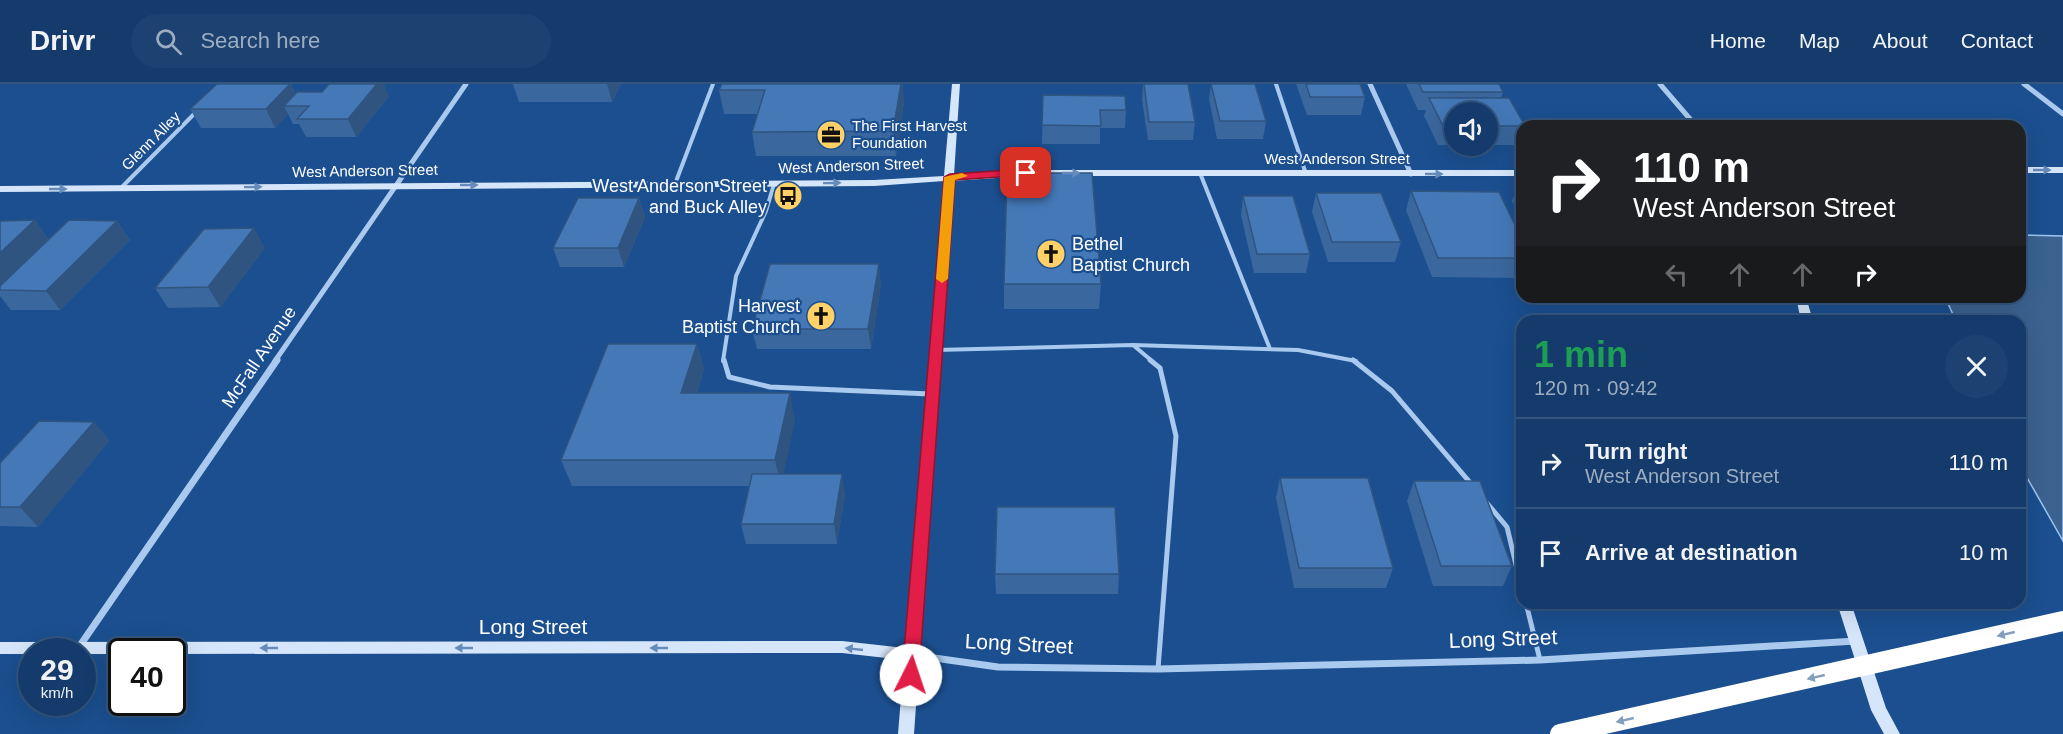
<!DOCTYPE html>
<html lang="en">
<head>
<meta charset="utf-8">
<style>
	body { margin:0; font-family:Helvetica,sans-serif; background:#1d4271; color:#f1f3f6; height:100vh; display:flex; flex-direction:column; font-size:22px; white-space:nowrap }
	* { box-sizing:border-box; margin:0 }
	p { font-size:20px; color:#9dadc1 }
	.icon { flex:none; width:33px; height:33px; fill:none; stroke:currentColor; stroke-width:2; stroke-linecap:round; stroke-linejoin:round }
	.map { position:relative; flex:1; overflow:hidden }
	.drawer { position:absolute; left:1516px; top:231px; width:510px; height:294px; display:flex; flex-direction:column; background:#143b6b; border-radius:18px; box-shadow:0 6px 24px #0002,0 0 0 2px #33557e }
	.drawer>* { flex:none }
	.top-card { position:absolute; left:1516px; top:36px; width:510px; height:183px; border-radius:18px; box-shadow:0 6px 24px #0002,0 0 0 2px #33557e; background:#202124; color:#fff; overflow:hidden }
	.tools { position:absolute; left:1444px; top:18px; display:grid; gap:12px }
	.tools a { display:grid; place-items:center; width:54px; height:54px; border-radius:50%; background:#143b6b; box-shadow:0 6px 24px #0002,0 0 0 2px #33557e; font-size:30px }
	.speed { position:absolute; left:18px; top:554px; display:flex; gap:12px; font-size:30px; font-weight:700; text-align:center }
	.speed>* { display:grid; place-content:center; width:78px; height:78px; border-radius:50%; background:#143b6b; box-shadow:0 6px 24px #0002,0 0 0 2px #33557e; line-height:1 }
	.speed small { font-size:15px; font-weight:400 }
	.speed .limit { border:3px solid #111; border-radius:9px; background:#fff; color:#111 }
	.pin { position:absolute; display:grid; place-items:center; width:51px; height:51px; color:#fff; margin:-26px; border-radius:12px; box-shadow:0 3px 9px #0006 }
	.me { position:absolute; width:66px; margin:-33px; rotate:4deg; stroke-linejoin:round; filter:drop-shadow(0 0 4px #0008) }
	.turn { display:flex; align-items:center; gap:21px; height:126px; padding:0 18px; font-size:27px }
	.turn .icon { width:78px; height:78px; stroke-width:2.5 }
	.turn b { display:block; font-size:42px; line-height:51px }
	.lanes { display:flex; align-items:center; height:57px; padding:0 18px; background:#0003; justify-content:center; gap:30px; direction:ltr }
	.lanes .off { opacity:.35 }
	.round { display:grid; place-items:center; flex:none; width:63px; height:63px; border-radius:32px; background:#1d4271 }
	.headline { display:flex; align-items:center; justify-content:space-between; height:102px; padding:0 18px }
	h1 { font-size:36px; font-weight:600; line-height:45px; color:#1e9e55 }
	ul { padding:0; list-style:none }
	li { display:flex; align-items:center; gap:18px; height:90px; padding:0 18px; border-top:2px solid #33557e }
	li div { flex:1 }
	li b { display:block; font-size:22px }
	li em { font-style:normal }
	header { display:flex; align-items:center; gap:36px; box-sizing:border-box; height:84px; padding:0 30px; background:#143b6b; border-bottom:2px solid #33557e }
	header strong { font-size:28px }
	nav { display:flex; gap:33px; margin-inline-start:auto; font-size:21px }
	.search { width:420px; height:54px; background:#1d4271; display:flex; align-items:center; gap:15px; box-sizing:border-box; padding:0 21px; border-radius:33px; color:#9dadc1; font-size:22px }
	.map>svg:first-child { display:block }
	.water { fill:#3c6290; stroke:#9cc4f0; stroke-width:1.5 }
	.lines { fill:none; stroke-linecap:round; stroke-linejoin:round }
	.lane-far1 { stroke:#a9c9ee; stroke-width:4 }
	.lane { stroke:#a9c9ee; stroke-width:5 }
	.street-far1 { stroke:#a9c9ee; stroke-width:5 }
	.street { stroke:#a9c9ee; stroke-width:7 }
	.secondary { fill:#d6e6fa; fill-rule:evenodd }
	.highway-bridge { stroke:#fff; stroke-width:20 }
	.wall { fill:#3a679d }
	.shaded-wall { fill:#305480 }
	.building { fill:#4478b7; stroke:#305480; stroke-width:1.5 }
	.oneway { fill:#668bba }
	.oneway2 { fill:#829ec1 }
	.route { fill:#e11d48; stroke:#92132f; stroke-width:1.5 }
	.slow { fill:#f59e0b }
	.labels { text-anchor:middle; stroke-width:4.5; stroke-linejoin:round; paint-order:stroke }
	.far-poi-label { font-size:15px; fill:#fff; stroke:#1b4f8f; text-anchor:start }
	.far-street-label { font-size:15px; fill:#fff; stroke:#1b4f8f }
	.poi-label { font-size:18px; fill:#fff; stroke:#1b4f8f; text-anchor:end }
	.street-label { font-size:18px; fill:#fff; stroke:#1b4f8f }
	.near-street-label { font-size:21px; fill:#fff; stroke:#1b4f8f }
</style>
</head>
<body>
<header>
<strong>Drivr</strong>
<div class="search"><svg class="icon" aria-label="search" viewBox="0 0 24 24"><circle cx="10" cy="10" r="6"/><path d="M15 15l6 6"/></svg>Search here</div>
<nav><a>Home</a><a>Map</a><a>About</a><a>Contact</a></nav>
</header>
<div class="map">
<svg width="2063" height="650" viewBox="0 0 2063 650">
	<rect width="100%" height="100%" fill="#1b4f8f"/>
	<polygon class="water" points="2021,151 2063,152 2063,457 2021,383 2020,237 1956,237 1945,213 2020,213"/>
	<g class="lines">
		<g class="lane-far1">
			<polyline points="1276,0 1306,90"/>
			<polyline points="1200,89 1270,265"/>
			<polyline points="675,100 713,0"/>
			<polyline points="121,104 197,27"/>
			<polyline points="1133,261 1298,266 1356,277"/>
			<polyline points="936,266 1133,261 1152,277"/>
			<polyline points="723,277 736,192 766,127 774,100"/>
		</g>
		<g class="lane">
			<polyline points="724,276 729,293 770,303 930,310"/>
			<polyline points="1150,276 1160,284 1176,352 1158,585"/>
			<polyline points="1353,276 1392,307 1473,402"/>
			<polyline points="1486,418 1507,443 1522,506"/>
			<polyline points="1526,519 1540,576"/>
		</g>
		<g class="street-far1">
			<polyline points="1370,0 1411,90"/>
			<polyline points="1660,0 1696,42"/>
			<polyline points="2024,0 2063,30"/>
			<polyline points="275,277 466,0"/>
		</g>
		<g class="street">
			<polyline points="79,563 277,276"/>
			<polyline points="913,571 998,583 1158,585 1540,576 1856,557"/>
		</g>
		<g class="secondary">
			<polygon points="952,0 960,0 954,91 1026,86 1522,86 1522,92 1026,92 953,97 914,650 898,650 904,576 842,569 172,570 172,567 122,567 122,570 82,570 82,567 32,567 32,570 0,570 0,558 842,557 905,564 944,97 874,102 0,108 0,102 874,96 944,92"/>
			<rect x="2020" y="83" width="43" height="6"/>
			<polygon points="1796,213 1806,213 1813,237 1801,237"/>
			<polygon points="1837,519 1851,519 1886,624 1900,650 1884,650 1871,626"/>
		</g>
		<polyline class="highway-bridge" points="1560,650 2063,537"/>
	</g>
	<g class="wall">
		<polygon points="217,0 291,0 295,9 389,12 356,53 306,53 299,40 293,40 288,30 275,44 201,44 190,25"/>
		<polygon points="513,0 621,0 612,18 519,18"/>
		<polygon points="722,0 904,18 896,72 756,72 752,48 758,30 724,30 719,6"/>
		<polygon points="1143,0 1195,38 1193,56 1148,56 1142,16"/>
		<polygon points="1211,0 1255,0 1266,37 1263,55 1217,55 1209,15"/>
		<polygon points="1296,0 1360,0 1365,13 1361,31 1307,31"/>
		<polygon points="1406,0 1499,0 1503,8 1501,14 1522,42 1522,50 1519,61 1488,61 1488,28 1455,28 1455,61 1438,61 1424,32 1426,26 1418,26"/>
		<polygon points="1043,11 1126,26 1125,44 1100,44 1100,60 1042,60"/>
		<polygon points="1519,98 1522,98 1522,137 1512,117"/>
		<polygon points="1411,107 1522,156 1522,194 1432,193 1406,126"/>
		<polygon points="1316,109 1401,158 1395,178 1328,178 1312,128"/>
		<polygon points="1243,112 1310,170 1306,189 1254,189 1241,131"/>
		<polygon points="639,114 645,133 624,183 560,183 553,164"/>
		<polygon points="35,136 48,155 117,137 130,156 60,226 11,226 0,212 0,137"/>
		<polygon points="265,164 220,223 168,224 155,204"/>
		<polygon points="881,200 871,265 757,265 752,245"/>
		<polygon points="1004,200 1101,200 1099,225 1004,225"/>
		<polygon points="697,260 704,285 697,309 795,335 783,390 845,410 837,460 746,460 741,440 749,402 572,402 561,376"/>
		<polygon points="94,338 109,357 38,443 0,442 0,379"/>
		<polygon points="1280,394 1393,484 1386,504 1294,504 1276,414"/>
		<polygon points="1414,397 1512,482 1503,502 1433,502 1407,417"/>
		<polygon points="995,490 1119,490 1118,510 996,510"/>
	</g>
	<g class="shaded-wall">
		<polygon points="290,0 291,0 299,17 284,22 288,30 275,44 266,25"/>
		<polygon points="377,0 384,0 389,12 356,53 348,35"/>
		<polygon points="607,0 621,0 612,18"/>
		<polygon points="901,0 903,0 904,18 896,72 893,47"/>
		<polygon points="639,114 645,133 624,183 618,164"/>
		<polygon points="35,136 48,155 0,203 0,169"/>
		<polygon points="117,137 130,156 60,226 46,207"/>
		<polygon points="254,144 265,164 220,223 208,203"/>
		<polygon points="879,180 881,200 871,265 868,245"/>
		<polygon points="697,260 704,285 689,335 681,309"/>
		<polygon points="790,309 795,335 781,402 775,376"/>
		<polygon points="94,338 109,357 38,443 20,423"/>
		<polygon points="842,390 845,410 837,460 834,440"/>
	</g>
	<g class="building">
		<polygon points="217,0 290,0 266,25 190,25"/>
		<polygon points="329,0 377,0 348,35 297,35 309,22 284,22 297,8 322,8"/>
		<polygon points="722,0 901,0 893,47 752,48 765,6 719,6"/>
		<polygon points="1144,0 1188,0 1195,38 1149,38"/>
		<polygon points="1211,0 1255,0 1266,37 1220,37"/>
		<polygon points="1306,0 1360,0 1365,13 1310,13"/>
		<polygon points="1419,0 1499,0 1503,8 1423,8"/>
		<polygon points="1043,11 1125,12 1126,26 1100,26 1101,42 1042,41"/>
		<polygon points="1429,14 1509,14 1525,42 1488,42 1488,28 1455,28 1455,42 1443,42"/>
		<polygon points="1007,89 1092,89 1101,200 1004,200"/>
		<polygon points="1519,98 1522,98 1522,105"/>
		<polygon points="1411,107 1499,108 1522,156 1522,174 1438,174"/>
		<polygon points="1316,109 1381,109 1401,158 1332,158"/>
		<polygon points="1243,112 1293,112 1310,170 1257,170"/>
		<polygon points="578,114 639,114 618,164 553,164"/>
		<polygon points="35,136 0,169 0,137"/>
		<polygon points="69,136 117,137 46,207 0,206 0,202"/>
		<polygon points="254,144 208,203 155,204 204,145"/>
		<polygon points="770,180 879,180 868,245 752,245"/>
		<polygon points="608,260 697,260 681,309 790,309 775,376 561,376"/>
		<polygon points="39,337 94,338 20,423 0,423 0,379"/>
		<polygon points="752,390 842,390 834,440 741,440"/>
		<polygon points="1280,394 1368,394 1393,484 1299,484"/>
		<polygon points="1414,397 1480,397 1512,482 1441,482"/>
		<polygon points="997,423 1115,423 1119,490 995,490"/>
	</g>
	<defs><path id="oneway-solid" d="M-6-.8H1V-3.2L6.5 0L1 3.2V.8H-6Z" transform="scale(1.5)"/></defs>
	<g class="oneway">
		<use href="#oneway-solid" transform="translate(2042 86)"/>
		<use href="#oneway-solid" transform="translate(1071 89)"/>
		<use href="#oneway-solid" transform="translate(1434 90)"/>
		<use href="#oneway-solid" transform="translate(832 99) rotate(-1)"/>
		<use href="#oneway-solid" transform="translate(469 101)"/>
		<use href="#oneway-solid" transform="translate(253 103) rotate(-1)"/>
		<use href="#oneway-solid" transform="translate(58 105)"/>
		<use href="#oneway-solid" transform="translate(269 564) rotate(180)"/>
		<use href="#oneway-solid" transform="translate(464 564) rotate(180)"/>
		<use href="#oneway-solid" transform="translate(659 564) rotate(180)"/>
		<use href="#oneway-solid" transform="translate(854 565) rotate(-174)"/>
	</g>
	<g class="oneway2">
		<use href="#oneway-solid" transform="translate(2006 550) rotate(167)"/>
		<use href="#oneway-solid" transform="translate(1816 593) rotate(167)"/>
		<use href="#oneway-solid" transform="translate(1625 636) rotate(167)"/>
	</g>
	<polygon class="route" points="1026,85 1029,86 1029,91 955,96 919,591 917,596 911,598 905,596 902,591 944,93 950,90"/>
	<polygon class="slow" points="962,89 968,92 955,96 948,195 942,199 936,195 944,93"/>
	<defs>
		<g id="office-disc" transform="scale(1.5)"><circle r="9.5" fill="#ffd166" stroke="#1b4f8f"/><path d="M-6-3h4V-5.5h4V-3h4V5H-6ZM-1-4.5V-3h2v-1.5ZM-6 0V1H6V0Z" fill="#111"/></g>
		<g id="bus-disc" transform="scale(1.5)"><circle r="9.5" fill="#ffd166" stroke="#1b4f8f"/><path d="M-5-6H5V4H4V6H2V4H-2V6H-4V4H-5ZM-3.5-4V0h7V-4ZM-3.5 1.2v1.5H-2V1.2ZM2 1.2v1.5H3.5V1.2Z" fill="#111"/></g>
		<g id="church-disc" transform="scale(1.5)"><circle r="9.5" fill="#ffd166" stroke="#1b4f8f"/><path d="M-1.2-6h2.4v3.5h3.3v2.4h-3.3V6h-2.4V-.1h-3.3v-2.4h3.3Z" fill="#111"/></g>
	</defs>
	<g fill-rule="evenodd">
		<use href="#office-disc" x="831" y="51"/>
		<use href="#bus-disc" x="788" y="112"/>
		<use href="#church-disc" x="1051" y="170"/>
		<use href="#church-disc" x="821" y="232"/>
	</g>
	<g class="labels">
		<g class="far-poi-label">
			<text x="852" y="47">The First Harvest<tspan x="852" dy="17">Foundation</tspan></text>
		</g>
		<g class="far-street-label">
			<text transform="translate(151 57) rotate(-45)" y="5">Glenn Alley</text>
			<text x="1337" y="80">West Anderson Street</text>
			<text transform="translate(851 82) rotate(-2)" y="5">West Anderson Street</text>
			<text transform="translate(365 87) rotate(-1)" y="5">West Anderson Street</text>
		</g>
		<g class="poi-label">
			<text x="767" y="108">West Anderson Street<tspan x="767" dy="21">and Buck Alley</tspan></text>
			<text x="1072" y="166" text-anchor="start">Bethel<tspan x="1072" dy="21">Baptist Church</tspan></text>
			<text x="800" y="228">Harvest<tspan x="800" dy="21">Baptist Church</tspan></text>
		</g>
		<g class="street-label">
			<text transform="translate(259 273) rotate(-56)" y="6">McFall Avenue</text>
		</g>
		<g class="near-street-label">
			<text x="533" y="550">Long Street</text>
			<text transform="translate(1503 555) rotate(-2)" y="7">Long Street</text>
			<text transform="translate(1019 560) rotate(3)" y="7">Long Street</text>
		</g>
	</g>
</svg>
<div class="tools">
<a><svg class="icon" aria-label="sound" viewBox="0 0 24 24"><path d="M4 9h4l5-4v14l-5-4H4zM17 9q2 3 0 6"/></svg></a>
</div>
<div class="speed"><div>29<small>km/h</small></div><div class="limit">40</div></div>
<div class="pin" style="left:1026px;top:89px;background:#d93025"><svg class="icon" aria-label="arrive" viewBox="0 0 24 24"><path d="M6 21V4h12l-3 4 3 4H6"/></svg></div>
<svg class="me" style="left:911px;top:591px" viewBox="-20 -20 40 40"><circle r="19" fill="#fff"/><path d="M0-13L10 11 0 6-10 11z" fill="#e11d48"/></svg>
<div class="top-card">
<div class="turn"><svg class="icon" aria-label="right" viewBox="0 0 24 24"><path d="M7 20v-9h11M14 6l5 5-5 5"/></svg><div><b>110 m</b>West Anderson Street</div></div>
<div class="lanes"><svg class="icon off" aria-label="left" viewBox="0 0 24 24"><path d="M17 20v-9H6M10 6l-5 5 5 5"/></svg><svg class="icon off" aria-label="ahead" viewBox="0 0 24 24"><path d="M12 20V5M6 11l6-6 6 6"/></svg><svg class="icon off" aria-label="ahead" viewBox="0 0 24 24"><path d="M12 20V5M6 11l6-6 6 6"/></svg><svg class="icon" aria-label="right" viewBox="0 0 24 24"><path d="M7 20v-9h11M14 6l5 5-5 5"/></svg></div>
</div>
<section class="drawer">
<div class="headline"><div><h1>1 min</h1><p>120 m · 09:42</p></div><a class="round"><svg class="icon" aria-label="close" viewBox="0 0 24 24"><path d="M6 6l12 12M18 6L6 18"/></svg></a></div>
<ul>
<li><svg class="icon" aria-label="right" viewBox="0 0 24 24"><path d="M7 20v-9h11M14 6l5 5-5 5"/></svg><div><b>Turn right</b><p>West Anderson Street</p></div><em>110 m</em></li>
<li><svg class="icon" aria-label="arrive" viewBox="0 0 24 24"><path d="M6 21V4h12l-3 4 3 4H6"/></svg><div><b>Arrive at destination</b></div><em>10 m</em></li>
</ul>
</section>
</div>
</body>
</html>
